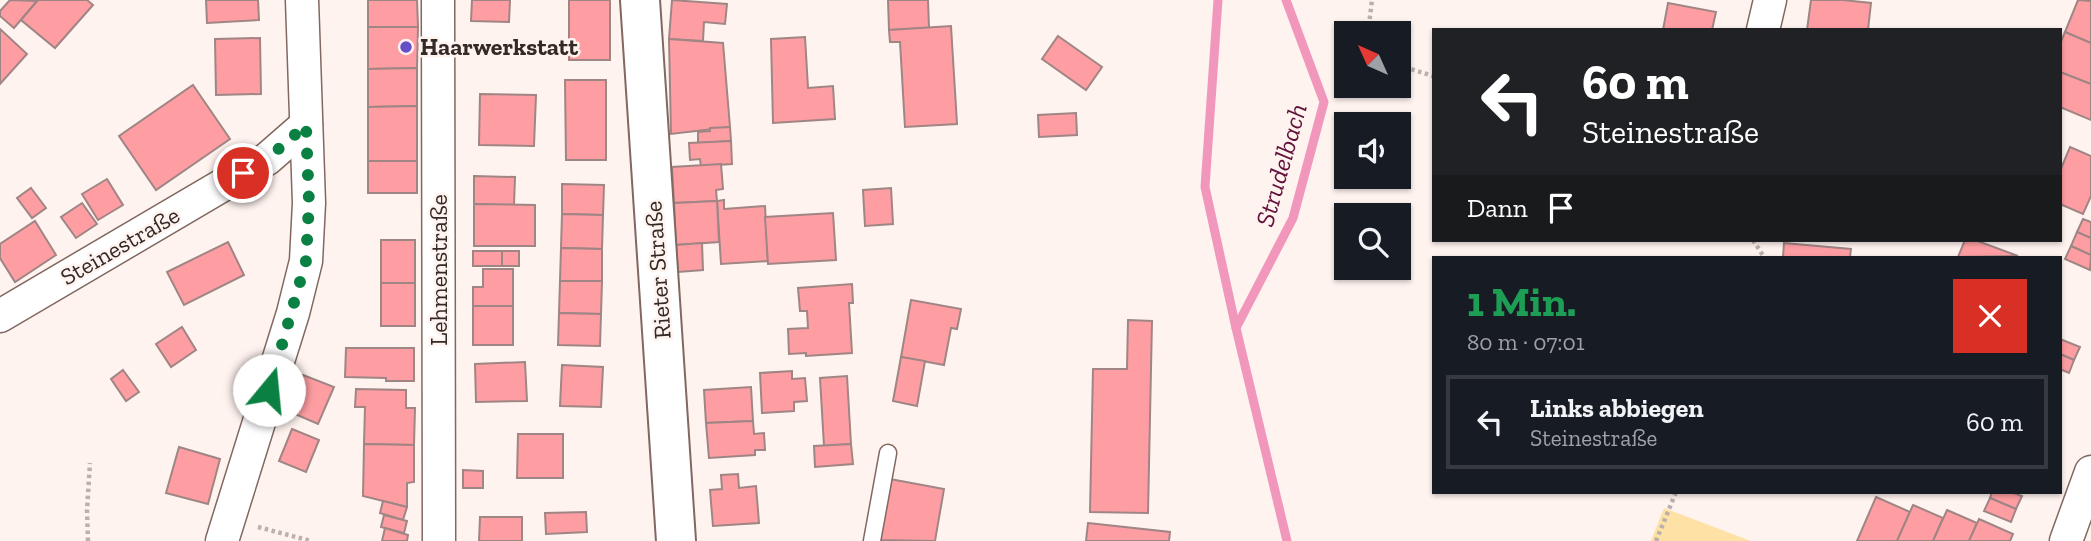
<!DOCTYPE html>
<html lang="de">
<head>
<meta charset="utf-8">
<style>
	body { margin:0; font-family:"Zilla Slab",serif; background:#242831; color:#f1f3f6; height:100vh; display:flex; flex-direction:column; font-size:26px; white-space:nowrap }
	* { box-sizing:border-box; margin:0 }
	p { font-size:23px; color:#9ea1a6 }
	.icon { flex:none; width:38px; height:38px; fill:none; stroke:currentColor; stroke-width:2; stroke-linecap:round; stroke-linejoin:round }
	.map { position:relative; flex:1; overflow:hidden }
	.drawer { position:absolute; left:1432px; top:256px; width:630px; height:238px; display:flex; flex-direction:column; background:#171b24; border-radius:0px; box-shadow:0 2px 5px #0004 }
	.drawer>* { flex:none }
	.banner { position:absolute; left:1432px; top:28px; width:630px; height:214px; border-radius:0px; box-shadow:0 2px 5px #0004; background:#202124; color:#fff; overflow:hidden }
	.needle { width:46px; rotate:315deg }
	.controls { position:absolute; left:1334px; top:21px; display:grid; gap:14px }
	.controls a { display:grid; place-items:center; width:77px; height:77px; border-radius:0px; background:#171b24; box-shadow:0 2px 5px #0004; font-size:35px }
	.pin { position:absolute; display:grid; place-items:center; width:60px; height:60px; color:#fff; margin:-30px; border:4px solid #fff; border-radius:50%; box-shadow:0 2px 7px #0007 }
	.me { position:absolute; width:77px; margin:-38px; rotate:17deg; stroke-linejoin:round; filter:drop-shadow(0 0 5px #0008) }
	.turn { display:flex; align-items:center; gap:24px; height:147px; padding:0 35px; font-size:32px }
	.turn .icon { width:91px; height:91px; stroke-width:2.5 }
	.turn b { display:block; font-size:49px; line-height:60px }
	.then { display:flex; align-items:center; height:66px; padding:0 35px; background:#0003; gap:14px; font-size:26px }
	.round { display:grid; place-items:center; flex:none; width:74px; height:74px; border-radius:0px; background:#242831 }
	.overview { display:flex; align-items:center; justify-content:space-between; height:119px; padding:0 35px }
	h1 { font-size:42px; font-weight:800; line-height:52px; color:#1e9e55 }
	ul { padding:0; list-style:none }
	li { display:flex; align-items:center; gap:21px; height:94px; margin:0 14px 10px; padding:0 21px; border:4px solid #363941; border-radius:0px }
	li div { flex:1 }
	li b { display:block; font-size:26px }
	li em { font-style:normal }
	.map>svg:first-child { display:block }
	.green { fill:#fee1a5 }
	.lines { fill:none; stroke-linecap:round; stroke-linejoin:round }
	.stream { stroke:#f197bb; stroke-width:9 }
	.building { fill:#ff9ea2; stroke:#a08585; stroke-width:2 }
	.lane-casing { stroke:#816860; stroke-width:19 }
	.street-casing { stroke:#816860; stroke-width:35 }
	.secondary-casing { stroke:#816860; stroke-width:42 }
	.path { stroke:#bbb0ac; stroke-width:4.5; stroke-dasharray:3.5 3.5; stroke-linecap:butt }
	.lane { stroke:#fff; stroke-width:16 }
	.street { stroke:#fff; stroke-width:32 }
	.secondary { stroke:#fff; stroke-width:38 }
	.route { stroke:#0b8043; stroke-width:12; stroke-dasharray:0 21.6 }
	.poi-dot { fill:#654ec7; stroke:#fff3ef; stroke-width:2.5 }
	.labels { text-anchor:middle; stroke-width:5; stroke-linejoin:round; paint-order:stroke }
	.poi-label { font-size:24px; font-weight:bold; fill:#332925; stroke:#fff3ef; text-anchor:start }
	.street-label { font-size:24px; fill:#332925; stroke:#fff3ef }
	.water-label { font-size:26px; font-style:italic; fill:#60123a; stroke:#fff3ef }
</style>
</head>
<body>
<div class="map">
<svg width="2091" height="541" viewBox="0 0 2091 541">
	<rect width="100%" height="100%" fill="#fff3ef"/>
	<polygon class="green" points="1664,508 1751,541 1651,541"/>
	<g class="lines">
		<g class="stream">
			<polyline points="1218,0 1205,187 1236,328 1287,541"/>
			<polyline points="1236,328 1293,218 1324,102 1286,0"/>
		</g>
	</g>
	<g class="building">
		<polygon points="10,0 37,1 14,28 0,16 0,11"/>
		<polygon points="38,0 87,0 93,5 55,48 21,20"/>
		<polygon points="206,0 258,0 259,20 207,23"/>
		<polygon points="368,0 417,0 418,27 368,27"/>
		<polygon points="472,0 510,0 509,22 471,21"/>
		<rect x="569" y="0" width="41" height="60"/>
		<polygon points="672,0 727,4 725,24 704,22 703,41 669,39"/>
		<polygon points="888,0 928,0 929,28 889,30"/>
		<polygon points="1811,0 1843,0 1871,3 1868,30 1807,30"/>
		<polygon points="2078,0 2091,1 2091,43 2065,32"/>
		<polygon points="1668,3 1716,12 1712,30 1663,30"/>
		<polygon points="951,26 957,124 905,127 900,42 890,42 889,30"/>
		<polygon points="368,27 418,27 417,68 368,69"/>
		<polygon points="0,29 27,54 0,84"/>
		<polygon points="2065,32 2091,43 2091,84 2060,72 2060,44"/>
		<polygon points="1058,36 1102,67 1086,90 1042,59"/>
		<polygon points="805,37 808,88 833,86 835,119 773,123 771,39"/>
		<polygon points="260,38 261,94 216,95 215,39"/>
		<polygon points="669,39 723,43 730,127 671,134"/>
		<polygon points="417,68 417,106 368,107 368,69"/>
		<polygon points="2060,72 2091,84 2091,120 2060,107"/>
		<polygon points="565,80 606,80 606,160 566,160"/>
		<polygon points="193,85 230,139 156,190 119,136"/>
		<polygon points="480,94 536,95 534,146 479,145"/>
		<polygon points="417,106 417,161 368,161 368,107"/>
		<polygon points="1076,113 1077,135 1039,137 1038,115"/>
		<polygon points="730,127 731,141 698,143 698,132 710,131 710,128"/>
		<polygon points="731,141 732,164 701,166 700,159 690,160 689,143"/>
		<polygon points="2070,147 2091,156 2091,196 2083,214 2060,204 2060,171"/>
		<rect x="368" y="161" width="49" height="32"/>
		<polygon points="721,164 723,189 716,190 717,201 674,203 672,167"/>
		<polygon points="474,176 515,177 514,205 474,204"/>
		<polygon points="107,179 123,205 98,220 82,194"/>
		<polygon points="562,184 604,185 603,215 562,214"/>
		<polygon points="31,188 46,208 32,218 17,198"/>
		<polygon points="891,188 893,224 865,226 863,190"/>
		<polygon points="724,200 724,209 765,206 768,261 721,264 717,201"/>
		<polygon points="717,201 719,242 676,245 674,203"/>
		<polygon points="82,203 97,224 76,238 61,217"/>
		<polygon points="474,204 535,205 535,246 474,246"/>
		<polygon points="833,213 836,260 768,264 765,217"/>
		<polygon points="562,214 603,215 602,249 561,248"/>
		<polygon points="2083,219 2091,222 2091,238 2077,232"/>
		<polygon points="35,221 56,255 15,282 0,258 0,244"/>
		<polygon points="2077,232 2091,238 2091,255 2071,246"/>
		<rect x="381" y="240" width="34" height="43"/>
		<polygon points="1965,240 1975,240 2018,256 1958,257"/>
		<polygon points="228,242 244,275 184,305 167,272"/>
		<polygon points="702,243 703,270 678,272 676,245"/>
		<polygon points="1784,243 1851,249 1850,257 1783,257"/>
		<polygon points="2071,246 2091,255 2090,270 2065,259"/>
		<polygon points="561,248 602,249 602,281 560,281"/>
		<rect x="473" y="251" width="29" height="15"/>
		<rect x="502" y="251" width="17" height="15"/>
		<polygon points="483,269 513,269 513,306 473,306 473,287 483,287"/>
		<polygon points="560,281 602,281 601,314 559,313"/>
		<rect x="381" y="283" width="34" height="43"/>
		<polygon points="852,284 853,303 849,303 852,353 806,356 806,353 789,354 788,329 808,328 807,311 800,311 798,288"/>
		<polygon points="911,300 961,309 957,329 951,328 944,365 901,357"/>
		<rect x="473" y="306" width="40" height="39"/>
		<polygon points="559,313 601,314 600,346 558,345"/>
		<polygon points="1128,320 1152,321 1148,513 1090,512 1093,369 1127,369"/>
		<polygon points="182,327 196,350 171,367 156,344"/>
		<polygon points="2060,339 2080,347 2074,360 2060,354"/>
		<polygon points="346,348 414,348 414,381 386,381 386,378 345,377"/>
		<polygon points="2060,354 2074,360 2069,373 2060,369"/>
		<polygon points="901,357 925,361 917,406 893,401"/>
		<polygon points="525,362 527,401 476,402 475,364"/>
		<polygon points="562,365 603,367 601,407 560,406"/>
		<polygon points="123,370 139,392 126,401 111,379"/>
		<polygon points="792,371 792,379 805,378 807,401 794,402 794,411 762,413 760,373"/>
		<polygon points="303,375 334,387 318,424 288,411"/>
		<polygon points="847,376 851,444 824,446 820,378"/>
		<polygon points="751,387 753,421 706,423 704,390"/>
		<polygon points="356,389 406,390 406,408 415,408 414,445 364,444 365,407 355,407"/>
		<polygon points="753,421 754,434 764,433 765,450 755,450 755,455 709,458 706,423"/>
		<polygon points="292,429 319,440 306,472 279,461"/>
		<polygon points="518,434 563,434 563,478 517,478"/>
		<polygon points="364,444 414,445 414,482 407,483 407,507 363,496"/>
		<polygon points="851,444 853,464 815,467 814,446"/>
		<polygon points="179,447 220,459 208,504 166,493"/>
		<polygon points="463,470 483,471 483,488 463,488"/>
		<polygon points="738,474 739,488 756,486 759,523 713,526 710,490 722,489 721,475"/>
		<polygon points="890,479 944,489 935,541 879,540"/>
		<polygon points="1992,492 2011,492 2022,496 2016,509 1990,498"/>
		<polygon points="1876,497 1910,512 1897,541 1857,541"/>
		<polygon points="1990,498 2016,509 2011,522 1984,511"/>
		<polygon points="383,501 407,507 403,520 380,513"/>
		<polygon points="1913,505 1943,518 1933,541 1897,541"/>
		<polygon points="1947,510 1977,523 1969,541 1933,541"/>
		<polygon points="586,512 587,532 546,534 545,513"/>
		<polygon points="384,515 407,521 404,533 381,527"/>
		<polygon points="480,517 522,517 522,541 479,541"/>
		<polygon points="1979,519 2013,534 2010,541 1969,541"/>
		<polygon points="1088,523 1170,532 1169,541 1086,541"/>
		<polygon points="385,528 408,535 407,541 382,541"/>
	</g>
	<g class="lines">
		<g class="lane-casing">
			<polyline id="lane" points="872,541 888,453"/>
		</g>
		<g class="street-casing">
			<g id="street">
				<polyline points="438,0 439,541"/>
				<polyline points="1763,30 1770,0"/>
				<polyline points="0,316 267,159 306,125"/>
				<polyline points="222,541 293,313 306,261 309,203 302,0"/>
				<polyline points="2066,541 2091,472"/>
			</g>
		</g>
		<g class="secondary-casing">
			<polyline id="secondary" points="640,0 676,541"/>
		</g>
		<g class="path">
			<polyline points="1368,33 1372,0"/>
			<polyline points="1398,65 1433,76"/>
			<polyline points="1753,240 1764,257"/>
			<polyline points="258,527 311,541"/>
			<polyline points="88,541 87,510 90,463"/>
			<polyline points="1656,541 1676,492"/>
		</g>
		<use href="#lane" class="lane"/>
		<use href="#street" class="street"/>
		<use href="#secondary" class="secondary"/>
	</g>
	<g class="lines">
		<polyline class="route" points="243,173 267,159 306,125 309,203 306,261 269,390"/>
	</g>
	<circle class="poi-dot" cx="406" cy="47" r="7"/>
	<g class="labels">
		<g class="poi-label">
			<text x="420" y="55">Haarwerkstatt</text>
		</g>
		<g class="street-label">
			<text transform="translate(120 246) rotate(-30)" y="8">Steinestraße</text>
			<text transform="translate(439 270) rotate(-90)" y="8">Lehmenstraße</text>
			<text transform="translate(658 270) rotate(-94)" y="8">Rieter Straße</text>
		</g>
		<g class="water-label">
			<text transform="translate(1281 165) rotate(-74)" y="9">Strudelbach</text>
		</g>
	</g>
</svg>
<div class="controls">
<a><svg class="needle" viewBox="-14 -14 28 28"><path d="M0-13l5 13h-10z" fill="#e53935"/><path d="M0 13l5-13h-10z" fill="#9ea1a6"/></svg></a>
<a><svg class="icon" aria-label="sound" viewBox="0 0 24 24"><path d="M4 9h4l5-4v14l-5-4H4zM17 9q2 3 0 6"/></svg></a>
<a><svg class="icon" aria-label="search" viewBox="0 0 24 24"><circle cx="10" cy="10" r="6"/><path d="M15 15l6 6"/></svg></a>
</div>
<div class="pin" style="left:243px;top:173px;background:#d93025"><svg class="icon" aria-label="arrive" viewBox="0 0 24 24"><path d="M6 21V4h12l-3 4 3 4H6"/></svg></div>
<svg class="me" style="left:269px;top:390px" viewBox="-20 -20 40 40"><circle r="19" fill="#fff"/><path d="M0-13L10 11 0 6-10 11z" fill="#0b8043"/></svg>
<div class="banner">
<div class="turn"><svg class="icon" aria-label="left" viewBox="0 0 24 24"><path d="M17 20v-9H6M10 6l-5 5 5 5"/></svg><div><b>60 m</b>Steinestraße</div></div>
<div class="then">Dann<svg class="icon" aria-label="arrive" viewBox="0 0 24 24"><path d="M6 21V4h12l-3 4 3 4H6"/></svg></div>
</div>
<section class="drawer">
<div class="overview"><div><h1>1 Min.</h1><p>80 m · 07:01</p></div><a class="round" style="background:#d93025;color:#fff"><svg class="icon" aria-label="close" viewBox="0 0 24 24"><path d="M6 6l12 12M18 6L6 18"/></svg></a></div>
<ul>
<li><svg class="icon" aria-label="left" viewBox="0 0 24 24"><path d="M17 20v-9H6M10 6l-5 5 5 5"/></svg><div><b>Links abbiegen</b><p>Steinestraße</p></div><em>60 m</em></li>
</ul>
</section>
</div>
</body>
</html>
